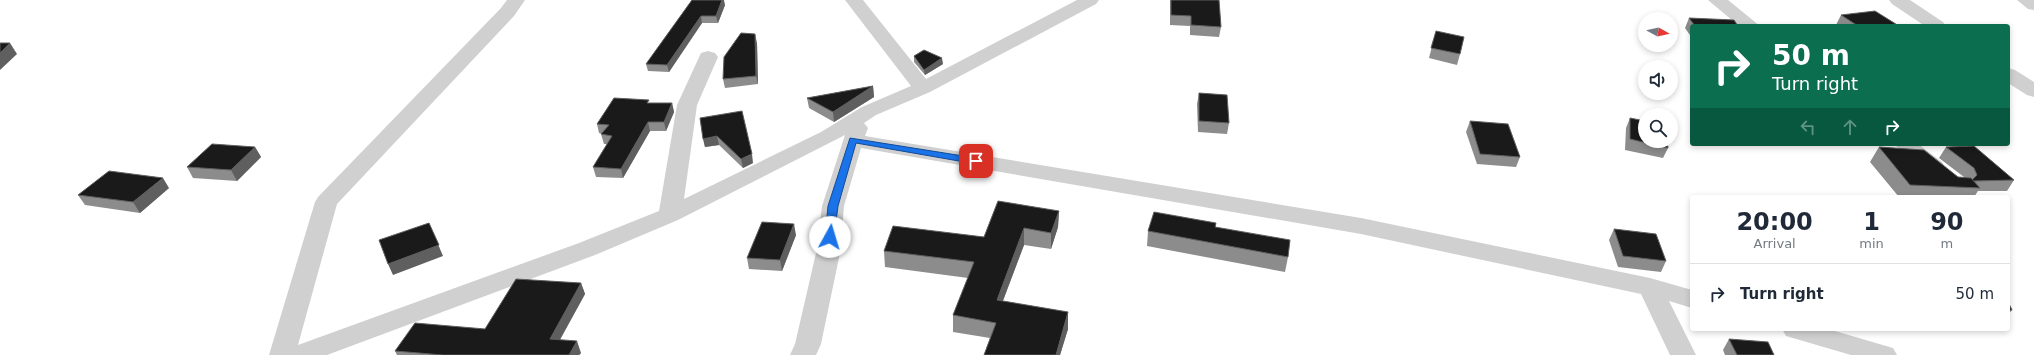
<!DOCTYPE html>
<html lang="en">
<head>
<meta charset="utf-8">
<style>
	body { margin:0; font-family:"DejaVu Sans",sans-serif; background:#f6f6f7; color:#1f2937; height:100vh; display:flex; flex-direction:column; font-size:15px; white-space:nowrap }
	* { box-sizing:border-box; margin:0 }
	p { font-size:13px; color:#747a83 }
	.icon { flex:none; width:22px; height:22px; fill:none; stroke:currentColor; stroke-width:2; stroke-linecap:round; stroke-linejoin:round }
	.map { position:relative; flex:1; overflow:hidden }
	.side { position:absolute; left:1690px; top:195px; width:320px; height:136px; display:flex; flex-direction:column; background:#fff; border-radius:4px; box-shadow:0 2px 6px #0003 }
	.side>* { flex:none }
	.hud { position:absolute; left:1690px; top:24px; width:320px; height:122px; border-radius:4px; box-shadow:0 2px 6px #0003; background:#0b6e4f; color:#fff; overflow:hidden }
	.needle { width:26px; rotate:98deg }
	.controls { position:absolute; left:1638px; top:12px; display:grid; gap:8px }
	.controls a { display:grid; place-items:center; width:40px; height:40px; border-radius:50%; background:#fff; box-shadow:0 2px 6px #0003; font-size:20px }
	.pin { position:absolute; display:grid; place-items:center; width:34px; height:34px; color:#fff; margin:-17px; border-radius:8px; box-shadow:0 2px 6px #0006 }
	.me { position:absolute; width:44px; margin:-22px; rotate:6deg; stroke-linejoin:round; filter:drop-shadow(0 0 3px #0008) }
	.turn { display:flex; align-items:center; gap:14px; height:84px; padding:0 16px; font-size:18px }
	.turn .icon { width:52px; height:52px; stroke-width:2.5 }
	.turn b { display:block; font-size:28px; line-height:34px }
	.lanes { display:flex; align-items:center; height:38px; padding:0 16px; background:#0003; justify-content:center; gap:20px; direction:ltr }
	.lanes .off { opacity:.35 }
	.eta { display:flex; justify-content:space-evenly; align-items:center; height:68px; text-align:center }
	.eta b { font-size:24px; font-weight:700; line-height:28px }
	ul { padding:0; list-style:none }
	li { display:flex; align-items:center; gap:12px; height:60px; padding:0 16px; border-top:1px solid #e0e1e3 }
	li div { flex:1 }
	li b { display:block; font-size:15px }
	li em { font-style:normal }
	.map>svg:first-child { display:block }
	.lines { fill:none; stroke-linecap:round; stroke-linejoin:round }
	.minor { fill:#d0d0d0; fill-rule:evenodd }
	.wall { fill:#8c8c8c }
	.shaded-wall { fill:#5f5f5f }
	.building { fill:#1a1a1a; stroke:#5f5f5f }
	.route { fill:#1a73e8; stroke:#114b97 }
</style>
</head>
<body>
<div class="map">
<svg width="2034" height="355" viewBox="0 0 2034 355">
	<rect width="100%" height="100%" fill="#fff"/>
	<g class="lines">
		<g class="minor">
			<polygon points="507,0 525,0 514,16 337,204 298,345 579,243 659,211 677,105 701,53 708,51 715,53 718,57 697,105 684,199 821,132 862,107 911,86 845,0 863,0 926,79 1077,0 1099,0 1096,4 930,92 876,115 864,123 868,128 865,136 1361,218 1650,278 1692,290 1692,308 1669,301 1696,355 1670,355 1641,294 1361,234 861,148 844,206 840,253 821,344 816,355 790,355 795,344 816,253 822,206 845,135 678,220 595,255 327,355 269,355 315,202 318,197 501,8"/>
			<polygon points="1708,0 1728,0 1760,26 1739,26"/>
			<polygon points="1889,0 1910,0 1943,22 1946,26 1925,26 1892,4"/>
			<polygon points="2017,0 2034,0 2034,10 2028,9"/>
			<polygon points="2008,68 2015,70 2034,82 2034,97 2027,95 2008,83"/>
			<polygon points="1894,144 1918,144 1942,162 1945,167 1942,172 1934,174 1926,172"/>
			<polygon points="1782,329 1828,329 1893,348 1897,355 1851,355 1786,336"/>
		</g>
	</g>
	<g class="wall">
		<polygon points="692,0 725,5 718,23 702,23 669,72 648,71 646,64"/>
		<polygon points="1170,0 1219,0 1221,27 1219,37 1190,35 1190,26 1170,25"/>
		<polygon points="1841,15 1899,26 1837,26 1836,25"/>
		<polygon points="1689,18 1738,26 1692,26 1692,38 1685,28"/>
		<polygon points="1436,31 1460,54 1457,65 1429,58"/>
		<polygon points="757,43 758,84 725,88 723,79"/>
		<polygon points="914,56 943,64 925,75 914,62"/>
		<polygon points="873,86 874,97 834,122 809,108 807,98"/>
		<polygon points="1199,93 1229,123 1227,134 1198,132 1197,104"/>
		<polygon points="650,103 672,103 674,112 666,131 650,131 623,178 596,177 593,167 607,144 604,144 601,134 602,134 599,133 597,124"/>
		<polygon points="700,118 753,163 743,168 719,145 705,147"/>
		<polygon points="1630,118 1668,148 1663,158 1625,150 1626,128"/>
		<polygon points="1470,121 1520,157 1516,167 1477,164 1466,132"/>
		<polygon points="255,147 261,157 237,181 193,178 187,167"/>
		<polygon points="1879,147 1958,177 1964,177 1939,158 1946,147 2014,180 2007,191 1978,191 1974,197 1899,197 1870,162"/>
		<polygon points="169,188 140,213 85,205 78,195"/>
		<polygon points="1059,211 1058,227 1051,249 1024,245 1003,301 1068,312 1068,329 1060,355 984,355 990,338 953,332 953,315 968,278 885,267 884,251 984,237"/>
		<polygon points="1216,223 1216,227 1288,257 1285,272 1147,246 1148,231"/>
		<polygon points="1614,229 1666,261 1661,272 1618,267 1609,240"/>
		<polygon points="796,235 782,271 749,269 747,258"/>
		<polygon points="581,283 585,294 560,340 581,353 579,355 397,355 395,351 485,329"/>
		<polygon points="2008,302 2012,310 2008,315"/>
		<polygon points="1729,339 1774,355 1725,355 1723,350"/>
	</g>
	<g class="shaded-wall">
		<polygon points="722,0 724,0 725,5 718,23 716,16"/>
		<polygon points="701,16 702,23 669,72 667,65"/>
		<polygon points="755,34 757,43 758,84 756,76"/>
		<polygon points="10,43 17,54 0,70 0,53"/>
		<polygon points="942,58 943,64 925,75 924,70"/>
		<polygon points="873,86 874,97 834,122 833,112"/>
		<polygon points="672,103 674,112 666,131 664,122"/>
		<polygon points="648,122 650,131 623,178 621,169"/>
		<polygon points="717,136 719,145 705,147 703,139"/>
		<polygon points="255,147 261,157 237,181 231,170"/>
		<polygon points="752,154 753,163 743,168 741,159"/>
		<polygon points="163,178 169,188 140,213 133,202"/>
		<polygon points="1059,211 1058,227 1051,249 1051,233"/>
		<polygon points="429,223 443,256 393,275 388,264"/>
		<polygon points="794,224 796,235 782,271 780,260"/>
		<polygon points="1024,228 1024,245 997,316 997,300"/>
		<polygon points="581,283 585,294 554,350 550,339"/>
		<polygon points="1068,312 1068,329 1060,355 1056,355"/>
		<polygon points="577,341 581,353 579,355 569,355"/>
	</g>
	<g class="building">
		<polygon points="692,0 722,0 716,16 701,16 667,65 646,64"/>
		<polygon points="1171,0 1219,0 1221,27 1191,25 1191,16 1171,15"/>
		<polygon points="1875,11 1899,26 1858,26 1841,15"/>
		<polygon points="1689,18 1734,20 1738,26 1695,26"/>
		<polygon points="1436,31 1464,37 1460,54 1431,48"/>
		<polygon points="741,33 755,34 756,76 723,79 724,57"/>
		<polygon points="0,43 10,43 0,53"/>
		<polygon points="924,50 942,58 924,70 914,56"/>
		<polygon points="873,86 833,112 807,98"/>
		<polygon points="1199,93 1227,95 1229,123 1199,121"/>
		<polygon points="614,98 649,100 647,103 672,103 664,122 648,122 621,169 593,167 612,136 601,134 609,125 597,124"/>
		<polygon points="742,111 752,154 741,159 717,136 703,139 700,118"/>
		<polygon points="1630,118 1645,121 1645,141 1667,141 1668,148 1630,139"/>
		<polygon points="1470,121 1508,124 1520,157 1480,154"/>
		<polygon points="212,144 255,147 231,170 187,167"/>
		<polygon points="1974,146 2014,180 1973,181 1972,180 1977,175 1974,168 1946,147"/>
		<polygon points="1879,147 1924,150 1958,177 1971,178 1980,188 1910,185"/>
		<polygon points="109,171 163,178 133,202 78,195"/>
		<polygon points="998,201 1059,211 1051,233 1024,228 997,300 1068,312 1056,355 984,355 996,323 953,315 974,262 884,251 893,226 984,237"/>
		<polygon points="1154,212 1216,223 1215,227 1290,240 1288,257 1148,231"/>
		<polygon points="762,222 794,224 780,260 747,258"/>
		<polygon points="429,223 439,245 388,264 379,240"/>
		<polygon points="1614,229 1656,234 1666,261 1623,256"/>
		<polygon points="516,279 581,283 550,339 577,341 569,355 443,355 395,351 415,323 485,329"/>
		<polygon points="2008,302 2012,310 2008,310"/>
		<polygon points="1729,339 1768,342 1774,355 1737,355"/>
	</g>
	<polygon class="route" points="850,138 976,158 980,161 976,164 856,143 838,206 834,237 830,241 825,237 828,206"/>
</svg>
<div class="controls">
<a><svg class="needle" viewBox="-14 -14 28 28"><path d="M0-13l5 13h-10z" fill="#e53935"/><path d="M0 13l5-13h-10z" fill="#747a83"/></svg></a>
<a><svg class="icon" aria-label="sound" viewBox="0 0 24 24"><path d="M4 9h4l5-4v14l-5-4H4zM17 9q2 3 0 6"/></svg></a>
<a><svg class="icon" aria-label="search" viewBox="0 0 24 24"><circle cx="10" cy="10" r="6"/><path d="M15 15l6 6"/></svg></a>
</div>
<div class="pin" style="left:976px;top:161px;background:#d93025"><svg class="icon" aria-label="arrive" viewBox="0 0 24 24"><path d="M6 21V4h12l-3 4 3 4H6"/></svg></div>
<svg class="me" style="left:830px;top:237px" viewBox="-20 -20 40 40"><circle r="19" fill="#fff"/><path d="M0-13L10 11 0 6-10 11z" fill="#1a73e8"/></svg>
<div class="hud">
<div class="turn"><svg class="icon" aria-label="right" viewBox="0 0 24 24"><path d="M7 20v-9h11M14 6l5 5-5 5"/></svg><div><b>50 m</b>Turn right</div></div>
<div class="lanes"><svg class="icon off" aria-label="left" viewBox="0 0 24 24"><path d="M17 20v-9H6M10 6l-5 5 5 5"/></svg><svg class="icon off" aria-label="ahead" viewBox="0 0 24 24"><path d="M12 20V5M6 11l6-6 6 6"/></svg><svg class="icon" aria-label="right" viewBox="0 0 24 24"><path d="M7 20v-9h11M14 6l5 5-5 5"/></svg></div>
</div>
<section class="side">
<div class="eta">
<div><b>20:00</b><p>Arrival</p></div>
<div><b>1</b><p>min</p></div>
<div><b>90</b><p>m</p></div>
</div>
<ul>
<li><svg class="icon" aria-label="right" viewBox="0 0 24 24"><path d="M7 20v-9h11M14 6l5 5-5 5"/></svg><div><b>Turn right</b></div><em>50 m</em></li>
</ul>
</section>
</div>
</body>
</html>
